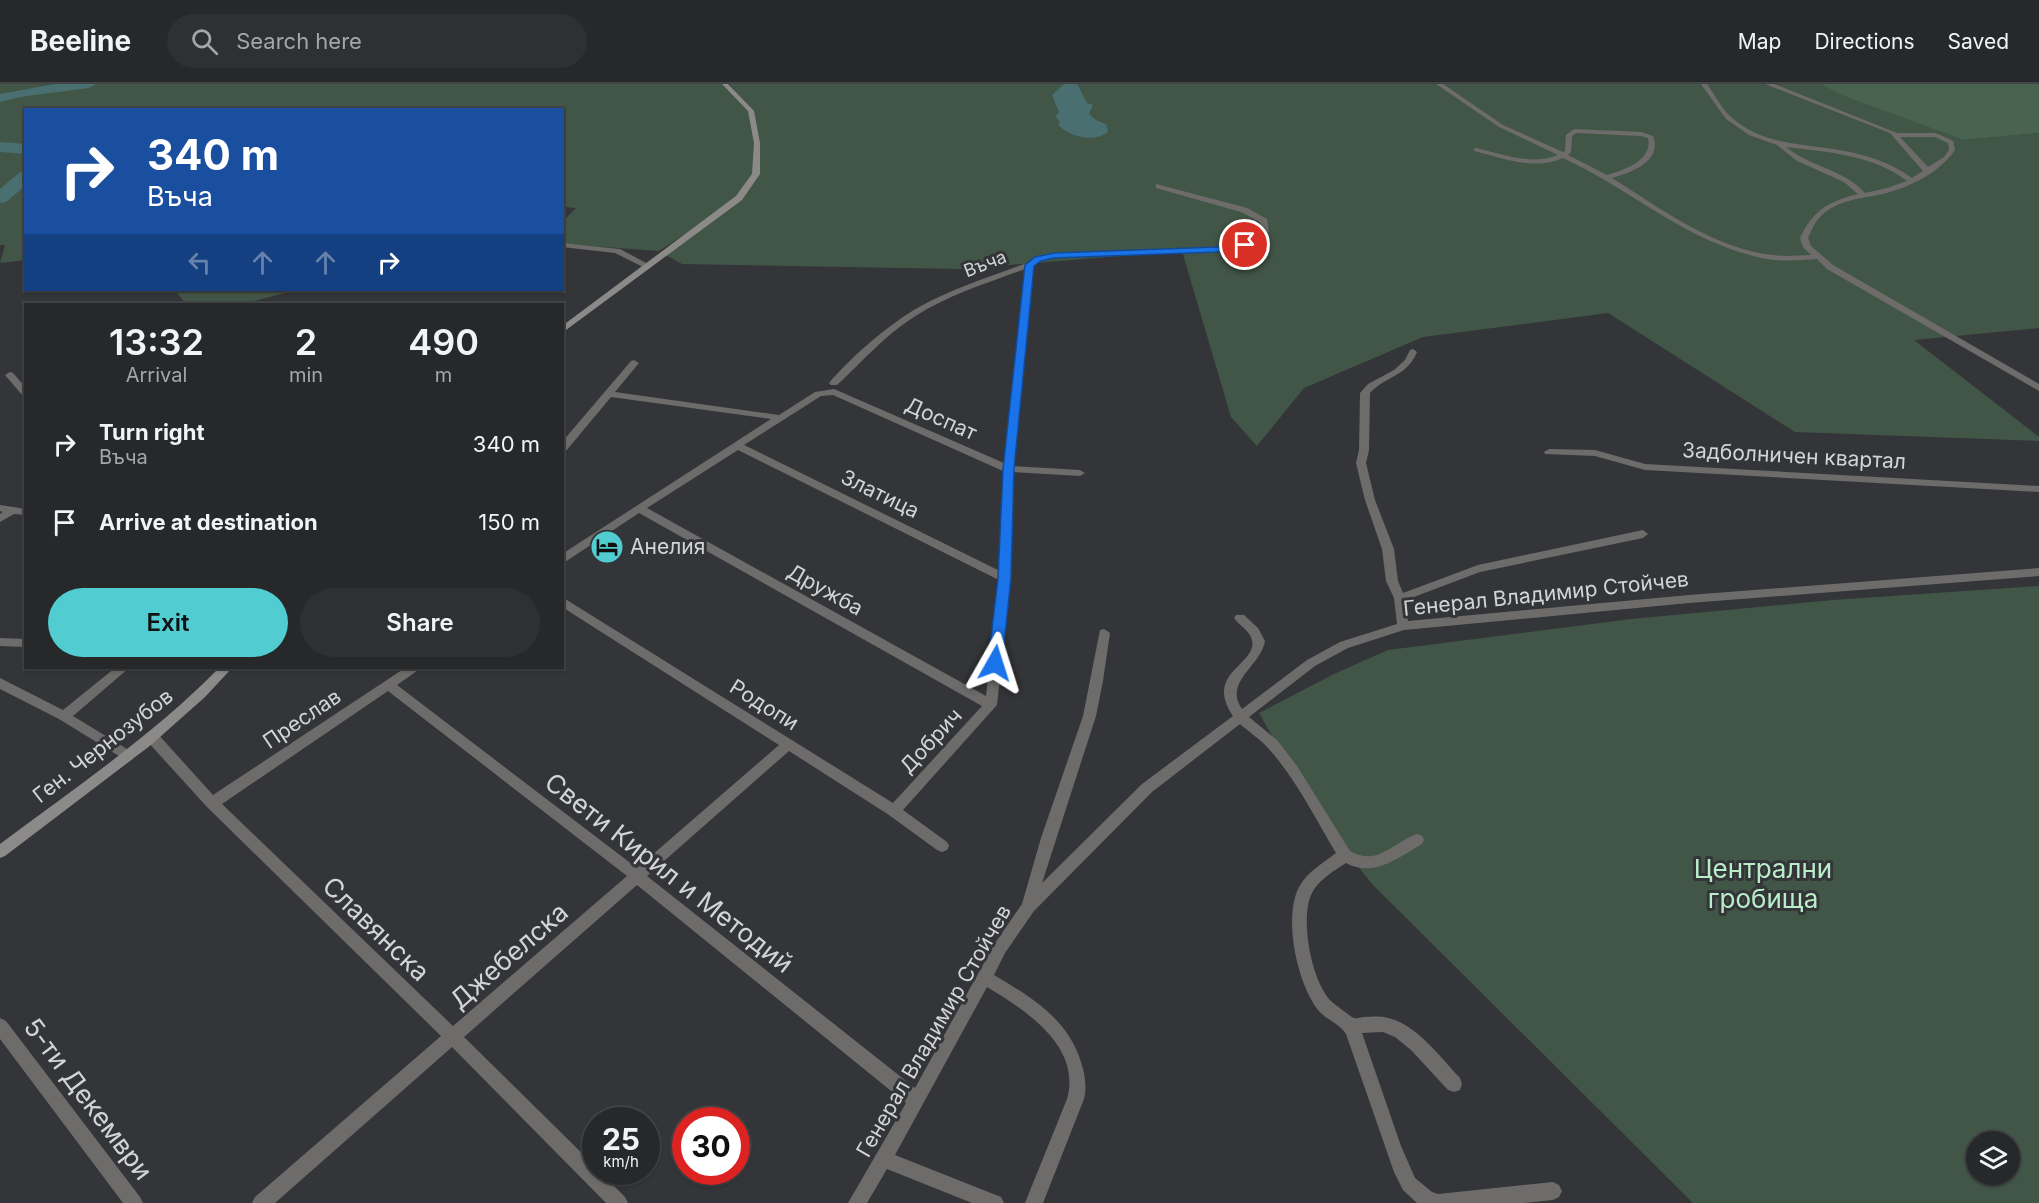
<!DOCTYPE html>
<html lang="en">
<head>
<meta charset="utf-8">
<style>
	body { margin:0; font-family:Inter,sans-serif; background:#2e3032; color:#f1f3f6; height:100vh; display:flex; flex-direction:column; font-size:22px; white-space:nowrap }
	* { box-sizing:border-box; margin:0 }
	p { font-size:20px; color:#a4a6a8 }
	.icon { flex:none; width:33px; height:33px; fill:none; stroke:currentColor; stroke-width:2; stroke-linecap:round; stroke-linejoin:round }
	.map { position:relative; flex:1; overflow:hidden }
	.sheet { position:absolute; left:24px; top:219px; width:540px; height:366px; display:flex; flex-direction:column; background:#26282a; border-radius:0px; box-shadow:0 2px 4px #0004,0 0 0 2px #424447 }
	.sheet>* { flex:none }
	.hud { position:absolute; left:24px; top:24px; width:540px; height:183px; border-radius:0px; box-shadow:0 2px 4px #0004,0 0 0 2px #424447; background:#1a4fa0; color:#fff; overflow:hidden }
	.buttons { position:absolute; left:1966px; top:1047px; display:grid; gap:12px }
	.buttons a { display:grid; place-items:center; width:54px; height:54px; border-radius:50%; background:#26282a; box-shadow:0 2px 4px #0004,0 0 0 2px #424447; font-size:30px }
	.speed { position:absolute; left:582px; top:1023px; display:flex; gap:12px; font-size:30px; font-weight:700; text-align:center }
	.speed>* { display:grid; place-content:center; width:78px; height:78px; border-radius:50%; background:#26282a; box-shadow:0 2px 4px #0004,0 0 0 2px #424447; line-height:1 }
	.speed small { font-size:15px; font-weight:400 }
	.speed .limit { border:9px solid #d22; background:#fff; color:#111 }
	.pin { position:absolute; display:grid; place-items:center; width:51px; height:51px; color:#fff; margin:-26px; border:3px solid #fff; border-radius:50%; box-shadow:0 2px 6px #0007 }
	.me { position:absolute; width:66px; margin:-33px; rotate:6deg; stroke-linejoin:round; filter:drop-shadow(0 0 4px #0008) }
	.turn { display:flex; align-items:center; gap:21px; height:126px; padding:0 24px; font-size:27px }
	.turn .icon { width:78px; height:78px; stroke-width:2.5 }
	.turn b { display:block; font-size:42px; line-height:51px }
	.lanes { display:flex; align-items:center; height:57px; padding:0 24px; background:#0003; justify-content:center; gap:30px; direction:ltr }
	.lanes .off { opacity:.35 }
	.eta { display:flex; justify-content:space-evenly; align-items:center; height:102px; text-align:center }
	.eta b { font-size:36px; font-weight:600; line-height:42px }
	.cta { display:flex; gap:12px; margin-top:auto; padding:12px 24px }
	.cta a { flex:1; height:69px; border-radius:36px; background:#51ccd1; color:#111; font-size:24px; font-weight:600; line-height:69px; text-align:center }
	.cta a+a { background:#2e3032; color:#f1f3f6 }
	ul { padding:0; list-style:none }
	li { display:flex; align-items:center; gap:18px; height:78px; padding:0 24px }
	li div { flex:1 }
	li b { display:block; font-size:22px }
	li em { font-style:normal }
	header { display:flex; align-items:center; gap:36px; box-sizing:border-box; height:84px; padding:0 30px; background:#26282a; border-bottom:2px solid #424447 }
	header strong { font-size:28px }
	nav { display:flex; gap:33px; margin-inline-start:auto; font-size:21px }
	.search { width:420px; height:54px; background:#2e3032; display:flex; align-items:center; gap:15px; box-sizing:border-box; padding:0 21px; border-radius:33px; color:#a4a6a8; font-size:22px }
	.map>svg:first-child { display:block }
	.green { fill:#425647; fill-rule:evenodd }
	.forest { fill:#496350 }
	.water { fill:#496f70 }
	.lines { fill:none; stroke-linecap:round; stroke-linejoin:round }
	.river { fill:#496f70; fill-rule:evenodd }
	.street { fill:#6d6c6b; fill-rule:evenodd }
	.secondary { fill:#8c8a88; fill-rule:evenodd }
	.route { fill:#1a73e8; stroke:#114b97; stroke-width:1.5 }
	.labels { text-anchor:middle; stroke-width:6; stroke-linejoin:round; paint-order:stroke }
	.far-street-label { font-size:18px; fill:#d3d4d6; stroke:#333538 }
	.street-label { font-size:21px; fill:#d3d4d6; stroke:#333538 }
	.poi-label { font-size:21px; fill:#d3d4d6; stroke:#333538; text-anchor:start }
	.near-park-label { font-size:26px; fill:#b9edc7; stroke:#333538 }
	.near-street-label { font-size:26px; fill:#d3d4d6; stroke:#333538 }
</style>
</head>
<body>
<header>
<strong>Beeline</strong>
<div class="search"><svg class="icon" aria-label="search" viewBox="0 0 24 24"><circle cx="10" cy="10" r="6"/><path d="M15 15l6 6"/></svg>Search here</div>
<nav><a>Map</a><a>Directions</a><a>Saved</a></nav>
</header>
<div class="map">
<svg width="2039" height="1119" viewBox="0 0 2039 1119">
	<rect width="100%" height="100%" fill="#333538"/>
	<g class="green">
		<polygon points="0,0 727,0 749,25 729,0 1823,0 1964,56 2039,49 2039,244 1914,256 2039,353 2039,357 1795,348 1608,229 1423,253 1304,304 1257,362 1231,333 1182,167 959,185 682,180 664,170 721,127 659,167 563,160 563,137 576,124 563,123 562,26 26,26 25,176 0,179 5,161 0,161 0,119 11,112 0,108"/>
		<polygon points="175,206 297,206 242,220 186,220"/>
		<path d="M2039,502V1119H1693L1373,801L1321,737L1259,629L1334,590L1388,566L1631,535L1833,516ZM1977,1058H2010V1090H1977Z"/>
	</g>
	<polygon class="forest" points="1821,0 2039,0 2039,49 1964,56 1842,11"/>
	<path class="water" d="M1064,0H1077L1087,19L1093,21L1089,30L1096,36L1106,40L1108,48C1093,59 1071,53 1058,41L1060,37L1055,33L1059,28L1052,11Z"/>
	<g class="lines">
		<g class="river">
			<polygon points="55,0 96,0 89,4 20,13 0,18 0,10"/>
			<polygon points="0,58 26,60 26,70 0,68"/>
			<polygon points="26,87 26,101 6,118 0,119 0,105 20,88"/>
		</g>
		<g class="street">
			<path d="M1436,0H1443L1503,41L1563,68L1565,67L1566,51L1574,45L1641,48L1653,52C1663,77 1631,89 1612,94C1660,124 1716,166 1774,171C1786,173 1799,171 1811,171L1803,163L1800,154C1814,125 1828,118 1858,110L1844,98L1797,77L1777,61L1749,51L1726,35L1701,0H1707C1715,11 1722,25 1731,33C1759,58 1792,59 1826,64C1856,68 1888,76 1912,94L1923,87L1890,49L1765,0H1774L1897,49H1936L1953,57L1955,66C1939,89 1910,103 1883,110C1863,114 1838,116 1822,131C1815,137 1812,146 1808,154L1811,162L1833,181L2039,300V307L1827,185L1817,175C1803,176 1788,177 1775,176C1762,175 1750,171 1739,168C1674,147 1624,102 1563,74C1535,87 1502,74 1474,67V65L1476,64C1502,70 1532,82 1558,71L1499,43ZM1576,49L1641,52L1648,54C1653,77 1624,86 1607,91L1568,71L1571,68L1572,52ZM1900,53H1935L1948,59L1949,66L1944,73L1928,83ZM1786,63C1827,68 1874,71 1907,97L1887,104L1865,109C1844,85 1810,83 1786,63Z"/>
			<path d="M1156,100L1247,124L1267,135L1269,148L1257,159L1227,167L1054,174L1041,177L1034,182L1013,382L1080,386L1085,389L1080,392L1013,388L1011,494L997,621L903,726L947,758L949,762L947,766L942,768L937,766L889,731L789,667L647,792L915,1004L995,859L1022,820L1041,754L1083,632L1100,546L1104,545L1110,549L1103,597L1096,632L1042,799L1142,700L1233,632C1203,588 1258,581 1252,556C1250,547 1239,541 1234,534L1236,531H1244L1258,544L1265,557C1261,582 1223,598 1242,625L1307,576L1340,558L1397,540L1394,514L1386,497L1382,465L1365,416L1356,379L1359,366L1360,309L1368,300L1394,286L1405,276L1410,266L1413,265L1417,268C1407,293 1385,292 1370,309L1369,366L1366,379L1375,416L1394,465L1398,497L1403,509L1478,481L1643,446L1648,450L1643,454L1480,488L1406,516L1408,537L1689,511L2039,484V492L1689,519L1404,546L1348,564L1315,582L1249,633L1277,656L1297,682L1350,767C1377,783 1392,759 1417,750L1422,752L1424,756L1422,760C1398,774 1373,794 1346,779C1334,787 1318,796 1312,809C1299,834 1312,900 1332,918C1336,921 1351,933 1354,934C1357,935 1361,933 1364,933C1375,932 1385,932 1395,936C1422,947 1441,974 1460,994L1462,1000L1460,1006L1454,1008L1448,1006L1411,966L1395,953L1383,948L1362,949L1401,1062L1415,1094L1432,1108L1438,1110L1553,1098L1559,1101L1562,1107L1559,1113L1553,1116L1523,1119H1417L1403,1106L1394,1088L1346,950C1339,939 1326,936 1318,926C1297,899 1283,834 1299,803C1307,788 1323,779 1336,769C1315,734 1296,695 1268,664C1260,655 1249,648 1240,640L1152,708L1034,827L1005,869L994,891C1031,913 1068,935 1081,978C1085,990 1087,1003 1084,1015L1043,1119H1025L1067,1015C1082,962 1025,926 987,903L895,1071L1001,1113L1004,1119H972L887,1085L867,1119H848L906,1019L637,801L464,953L596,1083V1088H600L625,1113L628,1119H606L452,963L275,1119H252L255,1113L441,952L207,723L147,657L146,653L147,649H157L213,711L405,584H419L417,587L397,601L637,784L779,661L562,523V513L893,719L982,622L639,429L562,480V470L771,335L611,313L566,367L562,368V358L631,277L634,276L639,279L615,308L779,331L815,308L834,305L1004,379L1025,185C988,199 948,211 914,233C885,251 862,278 837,301H831L829,299C852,272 890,239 921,222C954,204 991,192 1027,179L1035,173L1054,170L1226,163L1251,155L1261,147L1260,138L1241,128L1156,104ZM833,311L1003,387L1000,487L744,361L821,312ZM738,366L999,496L986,612L647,424ZM388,607L627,792L453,942L222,720Z"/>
			<polygon points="562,159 620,165 652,182 645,184 615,169 562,163"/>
			<polygon points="10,288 13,289 26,304 26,313 23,312 5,291"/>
			<polygon points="1549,365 1595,366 1645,380 2039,402 2039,408 1645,386 1595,372 1545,370 1544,368"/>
			<polygon points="0,421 26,425 26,431 14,430 0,438 0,430 3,428 0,427"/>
			<polygon points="0,554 26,555 26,563 0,562"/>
			<polygon points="115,584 129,584 73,632 132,668 134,672 132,676 127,677 59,635 0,605 0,594 63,626"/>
			<polygon points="0,934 6,937 140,1113 143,1119 123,1119 0,955"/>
		</g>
		<g class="secondary">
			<polygon points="722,0 728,0 754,27 760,59 760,90 742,116 562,249 562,242 736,112 752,90 754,59 748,27"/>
			<path d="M219,584H232L205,613L151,661L5,772L0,774V760C75,704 153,651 219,584Z"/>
		</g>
	</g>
	<polygon class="route" points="1245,158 1250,161 1249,163 1217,168 1054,174 1041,177 1034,182 1014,385 1011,494 1002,579 1000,583 990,583 988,579 998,494 1003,385 1025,181 1035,173 1054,169 1217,163"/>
	<defs>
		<g id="hotel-disc" transform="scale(1.725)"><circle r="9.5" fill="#51ccd1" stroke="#333538"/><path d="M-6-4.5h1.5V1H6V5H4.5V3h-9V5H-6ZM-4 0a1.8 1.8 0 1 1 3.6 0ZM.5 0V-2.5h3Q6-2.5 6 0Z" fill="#111"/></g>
	</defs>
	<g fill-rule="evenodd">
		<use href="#hotel-disc" x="607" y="463"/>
	</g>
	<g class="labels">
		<g class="far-street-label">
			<text transform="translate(985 180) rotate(-21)" y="6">Въча</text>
		</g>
		<g class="street-label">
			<text transform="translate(941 335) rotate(24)" y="7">Доспат</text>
			<text transform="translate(1794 372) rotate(3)" y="7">Задболничен квартал</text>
			<text transform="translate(880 410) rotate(26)" y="7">Златица</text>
			<text transform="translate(825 506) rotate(29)" y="7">Дружба</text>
			<text transform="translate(1546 510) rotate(-6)" y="7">Генерал Владимир Стойчев</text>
			<text transform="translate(764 621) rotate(32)" y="7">Родопи</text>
			<text transform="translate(302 635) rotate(-34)" y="7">Преслав</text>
			<text transform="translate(931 657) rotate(-47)" y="7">Добрич</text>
			<text transform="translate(103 662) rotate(-38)" y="7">Ген. Чернозубов</text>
			<text transform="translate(934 947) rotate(-60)" y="7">Генерал Владимир Стойчев</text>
		</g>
		<g class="poi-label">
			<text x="630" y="470">Анелия</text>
		</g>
		<g class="near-park-label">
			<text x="1763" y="794">Централни<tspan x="1763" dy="30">гробища</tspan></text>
		</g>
		<g class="near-street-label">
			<text transform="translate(669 789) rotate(38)" y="9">Свети Кирил и Методий</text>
			<text transform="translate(376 845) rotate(44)" y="9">Славянска</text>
			<text transform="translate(509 872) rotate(-41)" y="9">Джебелска</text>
			<text transform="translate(88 1015) rotate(53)" y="9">5-ти Декември</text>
		</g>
	</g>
</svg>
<div class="buttons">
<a><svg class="icon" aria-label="layers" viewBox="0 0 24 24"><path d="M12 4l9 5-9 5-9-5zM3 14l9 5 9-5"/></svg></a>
</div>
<div class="speed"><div>25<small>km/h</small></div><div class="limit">30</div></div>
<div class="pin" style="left:1245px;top:161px;background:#d93025"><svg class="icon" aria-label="arrive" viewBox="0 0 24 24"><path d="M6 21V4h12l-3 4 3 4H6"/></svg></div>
<svg class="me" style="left:995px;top:579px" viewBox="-20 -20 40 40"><path d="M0-17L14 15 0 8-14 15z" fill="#1a73e8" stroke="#fff" stroke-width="4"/></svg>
<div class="hud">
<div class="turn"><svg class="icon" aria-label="right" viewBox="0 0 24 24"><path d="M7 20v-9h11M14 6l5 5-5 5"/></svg><div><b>340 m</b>Въча</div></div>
<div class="lanes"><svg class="icon off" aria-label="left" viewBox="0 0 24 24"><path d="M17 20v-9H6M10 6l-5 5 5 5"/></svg><svg class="icon off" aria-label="ahead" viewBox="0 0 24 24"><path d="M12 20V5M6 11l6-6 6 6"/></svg><svg class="icon off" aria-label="ahead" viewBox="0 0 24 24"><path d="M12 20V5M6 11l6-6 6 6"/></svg><svg class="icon" aria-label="right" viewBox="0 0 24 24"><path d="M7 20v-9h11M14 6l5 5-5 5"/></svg></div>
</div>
<section class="sheet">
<div class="eta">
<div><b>13:32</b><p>Arrival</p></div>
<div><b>2</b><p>min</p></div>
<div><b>490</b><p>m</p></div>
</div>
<ul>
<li><svg class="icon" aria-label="right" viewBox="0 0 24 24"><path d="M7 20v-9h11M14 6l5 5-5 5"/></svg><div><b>Turn right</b><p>Въча</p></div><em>340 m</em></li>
<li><svg class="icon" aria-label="arrive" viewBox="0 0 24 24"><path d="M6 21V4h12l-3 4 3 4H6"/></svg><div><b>Arrive at destination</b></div><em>150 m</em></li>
</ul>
<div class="cta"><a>Exit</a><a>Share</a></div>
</section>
</div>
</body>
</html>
